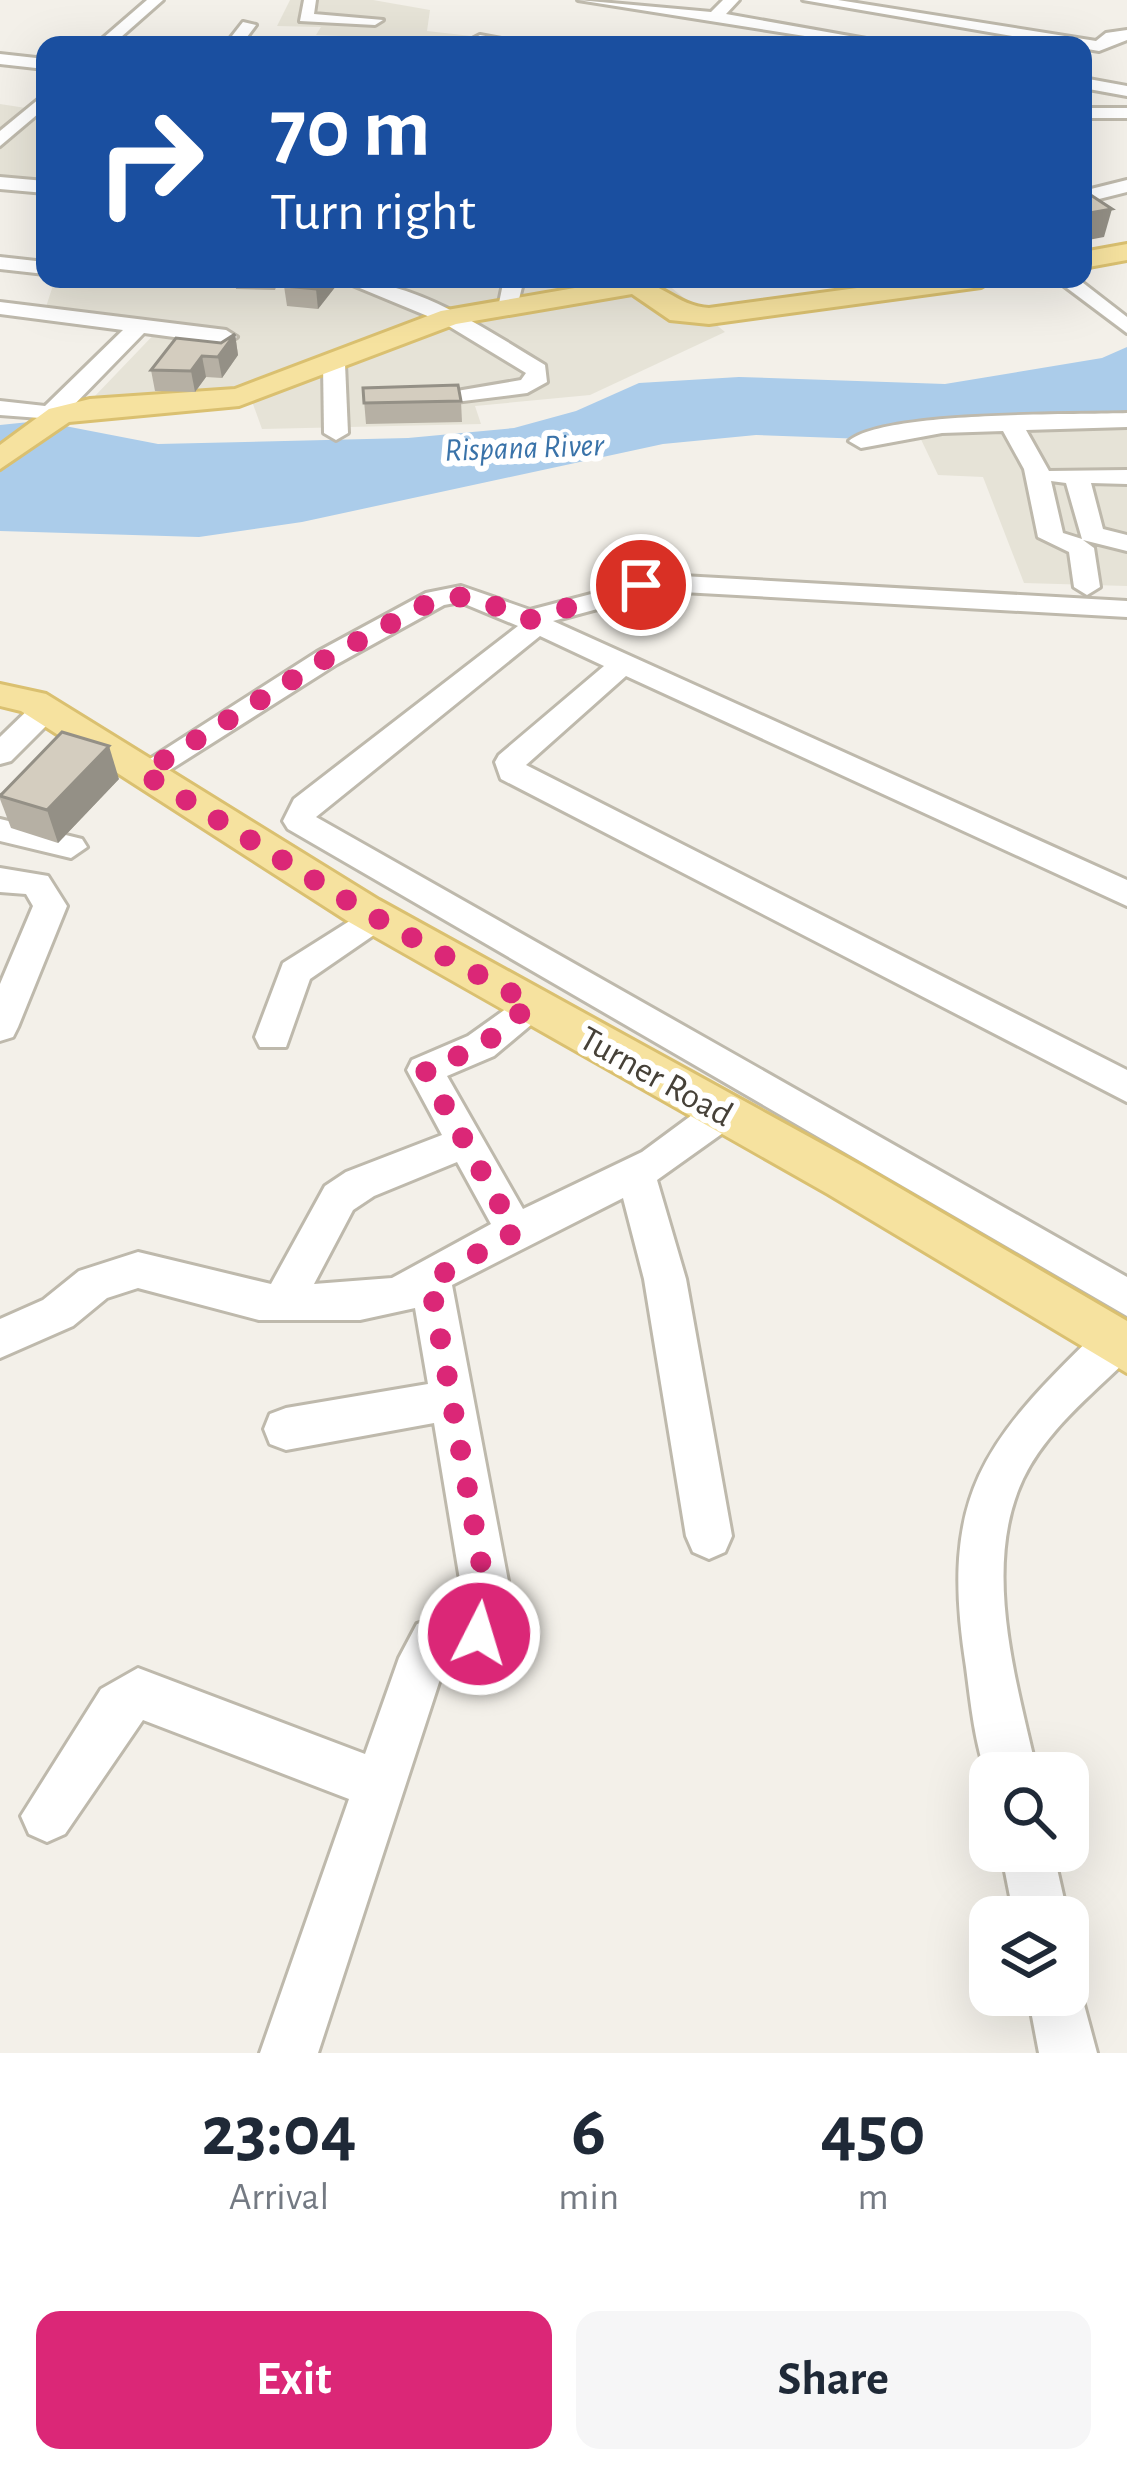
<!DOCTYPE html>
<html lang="en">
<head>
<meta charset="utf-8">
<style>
	body { margin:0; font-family:"Alegreya Sans",sans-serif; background:#f6f6f7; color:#1f2937; height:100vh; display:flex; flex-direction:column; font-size:45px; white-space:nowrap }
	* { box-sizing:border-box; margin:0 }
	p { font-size:39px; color:#747a83 }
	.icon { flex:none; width:66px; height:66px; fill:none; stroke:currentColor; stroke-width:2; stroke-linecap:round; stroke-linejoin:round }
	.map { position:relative; height:2053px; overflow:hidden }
	.details { display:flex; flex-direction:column; background:#fff; flex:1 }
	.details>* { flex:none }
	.hud { position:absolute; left:36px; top:36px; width:1056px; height:252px; border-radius:24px; box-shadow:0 12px 48px #0002; background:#1a4fa0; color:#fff; overflow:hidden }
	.buttons { position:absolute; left:969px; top:1752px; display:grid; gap:24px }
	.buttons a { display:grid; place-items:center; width:120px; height:120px; border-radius:24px; background:#fff; box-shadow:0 12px 48px #0002; font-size:60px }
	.pin { position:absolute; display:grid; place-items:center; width:102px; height:102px; color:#fff; margin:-51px; border:6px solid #fff; border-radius:50%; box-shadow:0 3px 12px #0007 }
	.me { position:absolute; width:132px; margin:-66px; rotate:5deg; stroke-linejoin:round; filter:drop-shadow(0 0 9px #0008) }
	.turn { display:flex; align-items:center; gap:42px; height:252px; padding:0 36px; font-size:54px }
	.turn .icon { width:156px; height:156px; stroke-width:2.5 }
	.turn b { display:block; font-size:84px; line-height:102px }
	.eta { display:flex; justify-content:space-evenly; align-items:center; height:204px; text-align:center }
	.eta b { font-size:72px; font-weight:700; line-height:84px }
	.primary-button { display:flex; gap:24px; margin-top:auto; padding:24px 36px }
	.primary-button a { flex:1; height:138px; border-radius:24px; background:#db2777; color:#fff; font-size:48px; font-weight:700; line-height:138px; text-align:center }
	.primary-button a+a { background:#f6f6f7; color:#1f2937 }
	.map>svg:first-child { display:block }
	.residential { fill:#e6e3d7 }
	.water { fill:#abccea }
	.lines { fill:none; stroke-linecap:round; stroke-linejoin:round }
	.minor-casing { stroke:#beb9ac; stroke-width:6 }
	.major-casing { stroke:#dac070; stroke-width:6 }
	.minor { fill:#fff; fill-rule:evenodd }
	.major { fill:#f6e29f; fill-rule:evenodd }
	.wall { fill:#b6b0a4 }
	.shaded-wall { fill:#949086 }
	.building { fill:#d4cdbf; stroke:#949086; stroke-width:3 }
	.route { stroke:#db2777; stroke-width:21; stroke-dasharray:0 37.8 }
	.labels { text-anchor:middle; stroke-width:12; stroke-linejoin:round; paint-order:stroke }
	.far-water-label { font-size:33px; font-style:italic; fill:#3a73a9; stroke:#fff }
	.street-label { font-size:36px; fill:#464138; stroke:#fff }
</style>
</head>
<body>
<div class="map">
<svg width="1127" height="2053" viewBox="0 0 1127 2053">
	<rect width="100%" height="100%" fill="#f3f0e9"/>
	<g class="residential">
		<polygon points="290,0 373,0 430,10 427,31 489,38 483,45 342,45 342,36 316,35 321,27 277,26"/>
		<polygon points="0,104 45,111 45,174 33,185 0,183"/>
		<polygon points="55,279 661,279 725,332 590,395 475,406 481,424 262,429 249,393 93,398 163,325 46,307"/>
		<polygon points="1127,413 1127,586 1024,583 983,477 938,475 916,429"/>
	</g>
	<polygon class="water" points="1127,347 1127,413 865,439 756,435 663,444 302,522 199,537 0,531 0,425 39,421 158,444 408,438 514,428 576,411 639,383 739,377 945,384 1102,358"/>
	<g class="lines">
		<g class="minor-casing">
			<g id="minor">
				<polygon points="147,0 163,0 112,45 95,45"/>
				<polygon points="304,0 316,0 314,14 383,20 375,25 300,21"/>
				<polygon points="578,0 711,12 723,0 739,0 726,14 900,45 862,45"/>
				<polygon points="803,0 838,0 1096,41 1106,33 1127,30 1127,40 1099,51"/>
				<polygon points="243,22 256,25 241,45 225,45"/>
				<polygon points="480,35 534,45 461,45"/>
				<polygon points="0,54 45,59 45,69 0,64"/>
				<polygon points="1083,78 1127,86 1127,96 1083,88"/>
				<polygon points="45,94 45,108 0,146 0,131"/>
				<rect x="1083" y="108" width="44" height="10"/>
				<polygon points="0,177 45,181 45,193 0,189"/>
				<polygon points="1127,180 1127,192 1083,203 1083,191"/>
				<polygon points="0,257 45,262 45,274 0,269"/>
				<path d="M338,279C413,279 482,327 545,365L547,382L527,393L439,404V394L521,380L526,373L442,322Z"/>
				<polygon points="504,279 524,279 517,307 499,303"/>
				<polygon points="1055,279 1078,279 1127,317 1127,333"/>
				<polygon points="0,302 226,330 237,337 226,344 144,333 68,411 67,420 0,415 0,401 45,406 123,330 0,314"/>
				<polygon points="334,357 345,364 348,433 336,440 324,433 323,364"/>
				<path d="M1127,413V427L1026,430L1049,471L1127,470V484L1091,483L1103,529L1127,535V551L1083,540L1094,548L1100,587L1087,595L1074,587L1069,552L1038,537L1024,469L1003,431L942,433L861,448L849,441C884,411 1074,415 1127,413ZM1051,481L1066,483L1082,539L1063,533Z"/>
				<polygon points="664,575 1127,601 1127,617 664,591 553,621 1127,880 1127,906 626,676 526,765 1127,1070 1127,1102 501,779 495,762 499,755 604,666 540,636 316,817 1127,1277 1127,1316 288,829 283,821 294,799 518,626 460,602 444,605 337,664 154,780 143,783 128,773 317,652 426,593 461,586 530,610"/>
				<polygon points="45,701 60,710 55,717 11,761 0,764 0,737 35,703"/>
				<polygon points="0,819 82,839 87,847 71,858 0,841"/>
				<polygon points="0,868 48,876 67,906 18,1027 13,1037 0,1041 0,984 33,906 26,894 0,892"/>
				<polygon points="375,905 392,917 387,926 310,979 286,1047 260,1047 255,1037 283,963"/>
				<path d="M531,991L544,994L549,1004L544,1014L494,1056L447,1076L523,1209L642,1152L711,1101L724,1097L737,1101L743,1112L737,1123L657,1180L686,1279L732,1536L725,1552L709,1559L693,1552L686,1536L644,1279L623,1198L452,1285L514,1613L496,1651L448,1663L443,1670L318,2053H260L349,1799L143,1720L65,1834L47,1842L29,1834L21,1816L101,1689L138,1668L365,1754L399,1658L417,1624L465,1610L434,1423L286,1450L270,1444L264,1429L270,1414L286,1408L428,1384L415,1308L360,1320H259L138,1288L107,1298L73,1326L0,1358V1319L43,1300L79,1271L138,1252L271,1284L325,1186L346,1172L442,1135L407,1070L412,1060L468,1036ZM457,1162L491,1224L392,1278L314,1284L353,1210L374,1196Z"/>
				<path d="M1116,1323L1127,1327V1360C1090,1396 1046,1431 1023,1479C981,1568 1017,1683 1037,1773H990V1784C975,1749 971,1705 966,1667C939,1495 983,1442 1101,1328Z"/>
				<polygon points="1001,1851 1053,1851 1068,1917 1014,1917"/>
				<polygon points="1068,1972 1076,1975 1097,2053 1039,2053 1028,1995 1068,1995"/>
			</g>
		</g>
		<g class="major-casing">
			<g id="major">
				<polygon points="1127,244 1127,260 1083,268 1083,252"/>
				<path d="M627,279C659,279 676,306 709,308L924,279H994L981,287L709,324L670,320L632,294L456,324L239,406L69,422L0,469V445L49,409L90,399L235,389L441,311Z"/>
				<polygon points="0,684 46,694 379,900 862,1166 1127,1321 1127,1373 828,1194 349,922 21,711 0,706"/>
			</g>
		</g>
		<use href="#minor" class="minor"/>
		<use href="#major" class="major"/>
	</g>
	<g class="wall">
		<polygon points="235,279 273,279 274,282 278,282 275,290 236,289"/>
		<polygon points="284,286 336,286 318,309 287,306"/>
		<polygon points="235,334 238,355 222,378 206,377 195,392 155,391 151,370 221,343"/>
		<polygon points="363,388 461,401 462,422 366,424"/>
		<polygon points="119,779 58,843 11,828 0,799 0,793"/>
	</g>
	<g class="shaded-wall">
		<polygon points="1112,209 1104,237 1083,241 1084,214"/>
		<polygon points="323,279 335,279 336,286 318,309 316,289"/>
		<polygon points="235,334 238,355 222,378 218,357"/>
		<polygon points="202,356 206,377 195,392 191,371"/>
		<polygon points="109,746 119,779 58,843 47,810"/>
	</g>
	<g class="building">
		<polygon points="1083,190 1112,209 1084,214"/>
		<polygon points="290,279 323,279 316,289 284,286"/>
		<polygon points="235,334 218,357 202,356 191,371 151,370 176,338 221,343"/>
		<polygon points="458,385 461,401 364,403 363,388"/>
		<polygon points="62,732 109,746 47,810 0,796"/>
	</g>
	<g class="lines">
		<polyline class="route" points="479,1634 490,1613 430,1281 515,1232 425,1070 482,1046 531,1004 364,911 143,773 327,658 436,599 472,596 528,620 641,585"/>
	</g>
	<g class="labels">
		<g class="far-water-label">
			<text transform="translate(524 446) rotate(-2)" y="12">Rispana River</text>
		</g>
		<g class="street-label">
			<text transform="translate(657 1075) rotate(29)" y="13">Turner Road</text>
		</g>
	</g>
</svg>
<div class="buttons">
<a><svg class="icon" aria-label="search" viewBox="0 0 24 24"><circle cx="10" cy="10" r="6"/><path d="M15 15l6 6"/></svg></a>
<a><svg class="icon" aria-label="layers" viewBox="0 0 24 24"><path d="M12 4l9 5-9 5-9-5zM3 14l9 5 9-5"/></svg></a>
</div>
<div class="pin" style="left:641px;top:585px;background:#d93025"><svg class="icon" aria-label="arrive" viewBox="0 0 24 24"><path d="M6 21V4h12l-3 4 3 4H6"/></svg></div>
<svg class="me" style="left:479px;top:1634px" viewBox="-20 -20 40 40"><circle r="17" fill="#db2777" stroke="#fff" stroke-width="3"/><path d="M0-11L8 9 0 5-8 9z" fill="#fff"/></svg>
<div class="hud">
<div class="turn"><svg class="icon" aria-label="right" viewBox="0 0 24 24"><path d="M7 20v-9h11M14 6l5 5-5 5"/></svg><div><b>70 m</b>Turn right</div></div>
</div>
</div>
<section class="details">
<div class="eta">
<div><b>23:04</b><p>Arrival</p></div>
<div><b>6</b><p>min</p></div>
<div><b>450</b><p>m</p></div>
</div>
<div class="primary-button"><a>Exit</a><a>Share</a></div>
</section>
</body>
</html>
